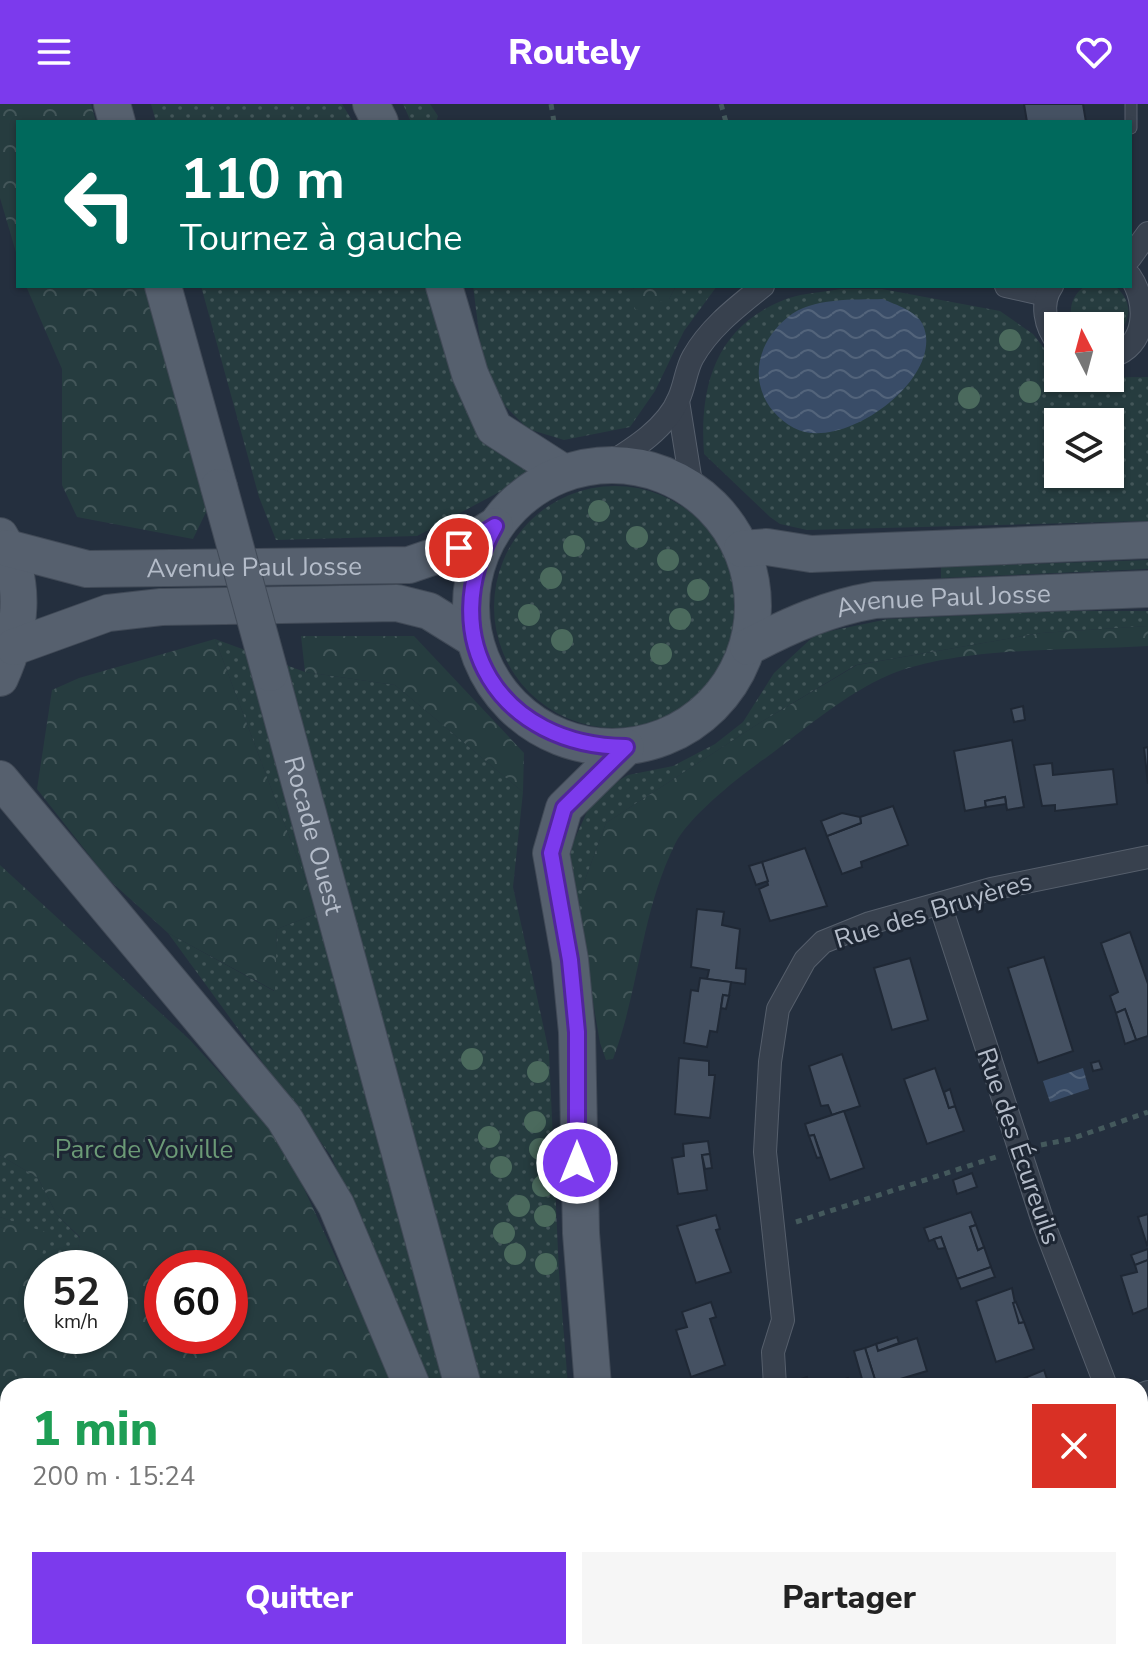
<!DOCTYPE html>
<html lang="fr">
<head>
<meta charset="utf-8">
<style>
	body { margin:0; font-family:"Nunito Sans",sans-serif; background:#f6f6f6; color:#222; height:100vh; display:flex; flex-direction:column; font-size:30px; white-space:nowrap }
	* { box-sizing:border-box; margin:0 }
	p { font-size:26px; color:#767676 }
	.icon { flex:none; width:44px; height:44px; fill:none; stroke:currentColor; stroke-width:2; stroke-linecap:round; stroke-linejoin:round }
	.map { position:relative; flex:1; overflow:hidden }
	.side { position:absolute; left:0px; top:1274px; width:1148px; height:282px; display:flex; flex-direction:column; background:#fff; border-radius:24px 24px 0 0; box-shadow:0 2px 6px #0004 }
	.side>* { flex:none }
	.guide { position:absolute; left:16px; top:16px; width:1116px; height:168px; border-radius:0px; box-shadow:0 2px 6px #0004; background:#00695c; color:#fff; overflow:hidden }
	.needle { width:52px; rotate:354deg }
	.buttons { position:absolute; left:1044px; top:208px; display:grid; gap:16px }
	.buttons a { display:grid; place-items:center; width:80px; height:80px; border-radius:0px; background:#fff; box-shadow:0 2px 6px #0004; font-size:40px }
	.speed { position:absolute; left:24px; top:1146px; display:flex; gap:16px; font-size:40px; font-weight:700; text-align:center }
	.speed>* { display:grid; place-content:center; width:104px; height:104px; border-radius:50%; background:#fff; box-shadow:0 2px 6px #0004; line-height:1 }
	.speed small { font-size:20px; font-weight:400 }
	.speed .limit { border:12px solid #d22; background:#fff; color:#111 }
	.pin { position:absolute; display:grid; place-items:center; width:68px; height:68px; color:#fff; margin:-34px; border:4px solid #fff; border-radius:50%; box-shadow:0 2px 8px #0007 }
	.me { position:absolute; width:88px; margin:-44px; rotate:0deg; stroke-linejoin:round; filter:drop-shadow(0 0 6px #0008) }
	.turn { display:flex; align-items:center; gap:28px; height:168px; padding:0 32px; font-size:36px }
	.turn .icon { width:104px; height:104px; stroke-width:2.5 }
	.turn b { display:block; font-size:56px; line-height:68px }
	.round { display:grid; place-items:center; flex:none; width:84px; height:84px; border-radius:0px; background:#f6f6f6 }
	.headline { display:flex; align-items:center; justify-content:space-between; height:136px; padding:0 32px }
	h1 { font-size:48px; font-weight:800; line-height:60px; color:#1e9e55 }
	.primary-button { display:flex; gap:16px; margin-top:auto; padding:16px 32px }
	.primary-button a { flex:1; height:92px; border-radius:0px; background:#7c3aed; color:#fff; font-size:32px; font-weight:800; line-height:92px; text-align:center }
	.primary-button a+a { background:#f6f6f6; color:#222 }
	header { display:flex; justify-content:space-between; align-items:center; height:104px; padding:0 32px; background:#7c3aed; color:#fff; font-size:36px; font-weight:800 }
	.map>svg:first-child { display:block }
	.grass { fill:url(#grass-dots); fill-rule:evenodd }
	.forest { fill:url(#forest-crowns); fill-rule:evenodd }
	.water { fill:url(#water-waves) }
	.building { fill:#455162; stroke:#1f2835; stroke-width:2 }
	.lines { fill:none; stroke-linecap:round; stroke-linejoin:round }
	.lane-casing { stroke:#565f6c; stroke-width:13 }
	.street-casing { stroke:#565f6c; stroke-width:24 }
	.primary-casing { stroke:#414a57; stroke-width:38 }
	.path { stroke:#44595c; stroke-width:5; stroke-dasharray:6 6; stroke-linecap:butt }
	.lane { stroke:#38414e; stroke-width:11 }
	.street { stroke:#38414e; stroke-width:22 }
	.primary { stroke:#56606e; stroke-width:36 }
	.primary-bridge-casing { stroke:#414a57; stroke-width:38; stroke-linecap:butt }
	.primary-bridge { stroke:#56606e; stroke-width:36 }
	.tree { fill:#4b6a5d }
	.route-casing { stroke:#51269a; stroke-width:20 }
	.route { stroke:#7c3aed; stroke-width:14 }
	.labels { text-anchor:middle; stroke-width:6; stroke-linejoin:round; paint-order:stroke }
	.street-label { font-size:26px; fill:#b4bcc9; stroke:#1d2633 }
	.park-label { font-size:26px; fill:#6b9a76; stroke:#1d2633 }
</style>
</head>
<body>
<header><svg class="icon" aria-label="menu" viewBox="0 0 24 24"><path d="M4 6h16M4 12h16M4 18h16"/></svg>Routely<svg class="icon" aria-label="heart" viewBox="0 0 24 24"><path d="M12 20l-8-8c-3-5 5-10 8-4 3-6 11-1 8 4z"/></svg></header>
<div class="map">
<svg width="1148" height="1555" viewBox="0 0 1148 1555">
	<defs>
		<pattern id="grass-dots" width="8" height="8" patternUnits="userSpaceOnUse" patternTransform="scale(2)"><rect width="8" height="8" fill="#263c3f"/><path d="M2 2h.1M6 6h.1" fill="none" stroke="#435659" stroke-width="1.8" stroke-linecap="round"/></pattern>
		<pattern id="forest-crowns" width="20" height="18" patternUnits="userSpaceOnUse" patternTransform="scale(2)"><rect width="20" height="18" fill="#263c3f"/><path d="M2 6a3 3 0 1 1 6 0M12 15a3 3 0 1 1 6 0" fill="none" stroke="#435659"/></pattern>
		<pattern id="water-waves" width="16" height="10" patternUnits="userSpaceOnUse" patternTransform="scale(2)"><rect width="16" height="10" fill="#394c67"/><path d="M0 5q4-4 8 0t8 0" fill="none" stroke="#53647b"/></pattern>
	</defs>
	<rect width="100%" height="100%" fill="#242f3e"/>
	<g class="grass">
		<polygon points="151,0 342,0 353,18 156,18"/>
		<polygon points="403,0 430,0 438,12 436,18 411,18"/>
		<polygon points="201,182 433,182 528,367 503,386 417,432 276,436 259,393"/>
		<polygon points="473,182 639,182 626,188 669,195 676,182 717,182 684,227 655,287 630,323 564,336 528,325 499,296 483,260"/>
		<path d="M1085,182H1115C1134,198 1132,219 1113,233L1110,234V222H1075C1067,207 1071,192 1085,182Z"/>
		<path d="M841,185H882L1000,207L1033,230L1058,262V274L1148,273V417L807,426L780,420L770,413L704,350C699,281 716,222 786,195C803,189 824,188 841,185ZM1058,318H1110V370H1058Z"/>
		<circle cx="615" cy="503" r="121"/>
		<polygon points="1148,456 1148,465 941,474 941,463"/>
		<polygon points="1060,507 1148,507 1148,522 1041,529 856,561 761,618 606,719 582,784 582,817 568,750 594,692 628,671 673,662 715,640 743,618 774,569 816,530 888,515"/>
		<polygon points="215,535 305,568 395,581 523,688 513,783 549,948 559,1169 568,1282 430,1282 331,1052 168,829 274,887 277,825 318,809"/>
		<polygon points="0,1051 38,1074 57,1111 80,1134 77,1151 66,1164 42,1164 42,1187 33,1182 47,1130 0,1113"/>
		<polygon points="537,1548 596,1548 597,1555 540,1555"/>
	</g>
	<g class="forest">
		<polygon points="0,0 91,0 96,18 18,18 18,155 0,94"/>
		<polygon points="26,182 144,182 209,402 193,435 77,413 62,381 62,265"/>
		<polygon points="639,182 676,182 669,195 636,206 626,188"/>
		<path d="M1148,522V542C1070,547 960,542 889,571C845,590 805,625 767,653C741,671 689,712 675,740C640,812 640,883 613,955L606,956L600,939L582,834V784L606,719L761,618L857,561L1041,529Z"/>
		<polygon points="301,532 414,532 524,649 523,688 395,581 305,568"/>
		<polygon points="215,535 318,809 277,825 275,887 168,829 108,775 37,685 52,586 79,574"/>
		<path d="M0,761L190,936L282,1037L395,1282H8V1459L0,1462V1113L48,1129L33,1182L42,1187V1232H110V1164H66L77,1151L80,1133L57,1111L38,1074L0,1051ZM162,1164H230V1232H162Z"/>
		<polygon points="424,1548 501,1548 503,1555 424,1555"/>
	</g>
	<g class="water">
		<path d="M883,195C896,201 917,207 923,221C946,274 842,350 794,324C748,298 748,245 788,213C812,193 854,196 883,195Z"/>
		<polygon points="1083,964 1089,985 1050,998 1043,977"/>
	</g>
	<g class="building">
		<polygon points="1024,0 1083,0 1086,18 1027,18"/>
		<polygon points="1023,602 1025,616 1014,618 1011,605"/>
		<polygon points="1012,636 1024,703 1007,706 1005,693 985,697 986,703 965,707 954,647"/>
		<polygon points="1148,643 1148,680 1144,644"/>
		<polygon points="1052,659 1053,671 1113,665 1117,700 1055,707 1055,701 1042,702 1034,661"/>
		<polygon points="1005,693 1006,700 986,703 985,697"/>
		<polygon points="893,702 908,741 861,758 862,763 842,770 827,732 861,719 860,713"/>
		<polygon points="842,709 860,713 861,719 827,732 821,717"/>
		<polygon points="805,744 827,802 770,817 759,785 768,781 762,758"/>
		<polygon points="762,758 768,777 756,781 749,762"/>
		<polygon points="697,805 724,808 722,821 740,825 736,864 746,865 745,880 707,875 709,866 691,863"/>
		<polygon points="1130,828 1148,880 1148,932 1136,936 1125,905 1116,909 1110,892 1118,888 1101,839"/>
		<polygon points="1044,853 1073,947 1038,959 1008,864"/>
		<polygon points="910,854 928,916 892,926 874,864"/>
		<polygon points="700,874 731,878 729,892 723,891 717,928 710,927 707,943 684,939 691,886 698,887"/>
		<polygon points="723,891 729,892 726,905 721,904"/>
		<polygon points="1125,905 1136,936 1125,940 1116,909"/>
		<polygon points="842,950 860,1002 832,1011 828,1001 821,1002 809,962"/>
		<polygon points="679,954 709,957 709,971 715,971 710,1014 675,1010"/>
		<polygon points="1099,957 1102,965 1093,967 1091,959"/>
		<polygon points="935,964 949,1004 955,1002 964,1027 927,1040 904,975"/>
		<polygon points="950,985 955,1002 949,1004 944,988"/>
		<polygon points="844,1007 864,1064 830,1076 814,1031 809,1032 805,1020"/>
		<polygon points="814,1031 821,1053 817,1054 809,1032"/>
		<polygon points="708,1037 710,1050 702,1051 707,1086 678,1090 672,1054 684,1052 683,1040"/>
		<polygon points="710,1050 712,1064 705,1065 702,1051"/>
		<polygon points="972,1069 977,1083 957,1090 953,1076"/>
		<polygon points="971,1108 976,1121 970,1123 978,1146 984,1143 991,1163 957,1175 941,1133 929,1137 924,1124"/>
		<polygon points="1148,1110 1148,1140 1147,1141 1138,1113"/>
		<polygon points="716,1111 720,1125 716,1126 731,1168 696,1179 677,1122"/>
		<polygon points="976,1121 984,1143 978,1146 970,1123"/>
		<polygon points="941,1133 945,1144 938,1145 934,1135"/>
		<polygon points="1148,1145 1148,1156 1135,1161 1131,1151"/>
		<polygon points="1148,1156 1148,1204 1133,1210 1121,1172 1137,1168 1135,1161"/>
		<polygon points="991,1163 995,1173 961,1185 957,1175"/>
		<polygon points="1012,1184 1019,1219 1024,1218 1034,1245 996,1258 976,1197"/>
		<polygon points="711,1198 716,1213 710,1215 725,1261 691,1273 676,1226 687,1223 682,1208"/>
		<polygon points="1016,1198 1024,1218 1019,1219 1013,1199"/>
		<polygon points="897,1233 899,1239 878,1247 876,1240"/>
		<polygon points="917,1234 927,1267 877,1282 865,1244 876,1240 878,1247"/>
		<polygon points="865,1244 877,1282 864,1282 854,1247"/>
		<polygon points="1044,1266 1048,1278 1043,1282 1006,1282"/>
		<polygon points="807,1273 810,1282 779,1282"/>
		<polygon points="848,1274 851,1282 824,1282"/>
		<polygon points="1140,1484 1148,1503 1148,1530 1140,1533"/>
		<polygon points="847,1548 848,1552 896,1548 898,1555 832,1555 831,1551"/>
	</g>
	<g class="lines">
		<g class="lane-casing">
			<polyline id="lane" points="1131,0 1131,24"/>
		</g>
		<g class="street-casing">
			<g id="street">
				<polyline points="1130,154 1148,129"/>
				<polyline points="1006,182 1046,191"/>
				<path d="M1052,182C1040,199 1045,223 1058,239"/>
				<path d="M1110,253C1148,243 1148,198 1130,172"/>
				<polyline points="678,297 692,385"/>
				<path d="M607,361C633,345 667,324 679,294C685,281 686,265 693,253C710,223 737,203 763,182"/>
				<polyline points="940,800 1044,1121 1106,1282"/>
				<polyline points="775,1282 773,1248 783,1216 765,1048 770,958 778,905 805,856 823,838 870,819 991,785 1148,753"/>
				<polyline points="1140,1291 1148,1288"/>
				<polyline points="1140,1368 1148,1388"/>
			</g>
		</g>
		<g class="primary-casing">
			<g id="primary">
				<polyline points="112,0 117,18"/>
				<polyline points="371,0 380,18"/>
				<polyline points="163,182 219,383"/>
				<polyline points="444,182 470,270 494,324 564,369"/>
				<circle cx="612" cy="502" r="141"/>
				<path d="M0,432C28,477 21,528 0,574"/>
				<path id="s1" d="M7,444L87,465L409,461L459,444L495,422"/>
				<polyline points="742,445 767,443 811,450 1148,436"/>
				<polyline points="14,543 108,509 161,503 397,499 429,507 474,535"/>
				<path id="s2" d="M748,543C790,521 828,504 875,496L1148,485"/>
				<path id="s3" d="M270,569L463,1282"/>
				<polyline points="0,675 284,1014 336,1101 412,1282"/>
				<polyline points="593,1282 581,1129 577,928 570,856 551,749 564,704 626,643"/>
				<polyline points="512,1548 514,1555"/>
				<polyline points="620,1548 620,1555"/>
			</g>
		</g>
		<g class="path">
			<polyline points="551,0 554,18"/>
			<polyline points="721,0 726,18"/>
			<polyline points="1041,1041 1071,1035 1148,1008"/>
			<polyline points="796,1118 996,1053"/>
		</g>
		<use href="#lane" class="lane"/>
		<use href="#street" class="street"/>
		<use href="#primary" class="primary"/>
		<g class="primary-bridge-casing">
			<polyline id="primary-bridge" points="219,383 270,569"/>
		</g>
		<use href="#primary-bridge" class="primary-bridge"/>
	</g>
	<g class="tree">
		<circle cx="1010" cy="236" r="11"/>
		<circle cx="1030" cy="288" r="11"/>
		<circle cx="969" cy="294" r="11"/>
		<circle cx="599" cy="407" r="11"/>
		<circle cx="637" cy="433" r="11"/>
		<circle cx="574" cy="442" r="11"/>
		<circle cx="668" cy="456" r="11"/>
		<circle cx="551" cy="474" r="11"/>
		<circle cx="698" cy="486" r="11"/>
		<circle cx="529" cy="511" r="11"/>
		<circle cx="680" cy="515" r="11"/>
		<circle cx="562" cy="536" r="11"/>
		<circle cx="661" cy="550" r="11"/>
		<circle cx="472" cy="955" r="11"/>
		<circle cx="538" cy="968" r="11"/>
		<circle cx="535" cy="1018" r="11"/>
		<circle cx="489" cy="1033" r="11"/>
		<circle cx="540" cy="1045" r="11"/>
		<circle cx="501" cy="1063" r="11"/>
		<circle cx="543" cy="1082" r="11"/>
		<circle cx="519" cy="1102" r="11"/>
		<circle cx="545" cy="1112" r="11"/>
		<circle cx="504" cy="1129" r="11"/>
		<circle cx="515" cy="1150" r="11"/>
		<circle cx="546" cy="1160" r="11"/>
	</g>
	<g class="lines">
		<g class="route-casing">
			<path id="route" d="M459,444L495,422C432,534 500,642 626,643L564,704L551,749L570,856L577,928V1059"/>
		</g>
		<use href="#route" class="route"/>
	</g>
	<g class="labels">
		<g class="street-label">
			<text dy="9" stroke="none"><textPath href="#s1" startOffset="250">Avenue Paul Josse</textPath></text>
			<text dy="9" stroke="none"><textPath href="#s2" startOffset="204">Avenue Paul Josse</textPath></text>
			<text dy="9" stroke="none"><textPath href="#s3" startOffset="168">Rocade Ouest</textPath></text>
			<text transform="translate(933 806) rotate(-17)" y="9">Rue des Bruyères</text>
			<text transform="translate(1019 1042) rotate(71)" y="9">Rue des Écureuils</text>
		</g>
		<g class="park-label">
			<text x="144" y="1054">Parc de Voiville</text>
		</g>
	</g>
</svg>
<div class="buttons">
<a><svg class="needle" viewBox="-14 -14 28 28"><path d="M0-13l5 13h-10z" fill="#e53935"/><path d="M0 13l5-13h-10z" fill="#767676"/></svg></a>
<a><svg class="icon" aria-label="layers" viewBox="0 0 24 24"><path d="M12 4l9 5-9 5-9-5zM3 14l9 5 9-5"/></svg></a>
</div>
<div class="speed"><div>52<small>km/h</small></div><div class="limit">60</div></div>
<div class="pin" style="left:459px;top:444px;background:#d93025"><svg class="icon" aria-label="arrive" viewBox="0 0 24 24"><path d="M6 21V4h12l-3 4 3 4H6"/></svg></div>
<svg class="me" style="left:577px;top:1059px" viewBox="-20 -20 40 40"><circle r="17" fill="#7c3aed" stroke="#fff" stroke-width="3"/><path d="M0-11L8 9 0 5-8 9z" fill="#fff"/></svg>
<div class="guide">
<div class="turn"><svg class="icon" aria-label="left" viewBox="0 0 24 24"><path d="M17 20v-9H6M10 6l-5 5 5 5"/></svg><div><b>110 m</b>Tournez à gauche</div></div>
</div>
<section class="side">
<div class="headline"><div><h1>1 min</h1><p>200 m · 15:24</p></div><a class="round" style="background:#d93025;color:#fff"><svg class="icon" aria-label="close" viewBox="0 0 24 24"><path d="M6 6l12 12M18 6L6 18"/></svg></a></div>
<div class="primary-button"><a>Quitter</a><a>Partager</a></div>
</section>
</div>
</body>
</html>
